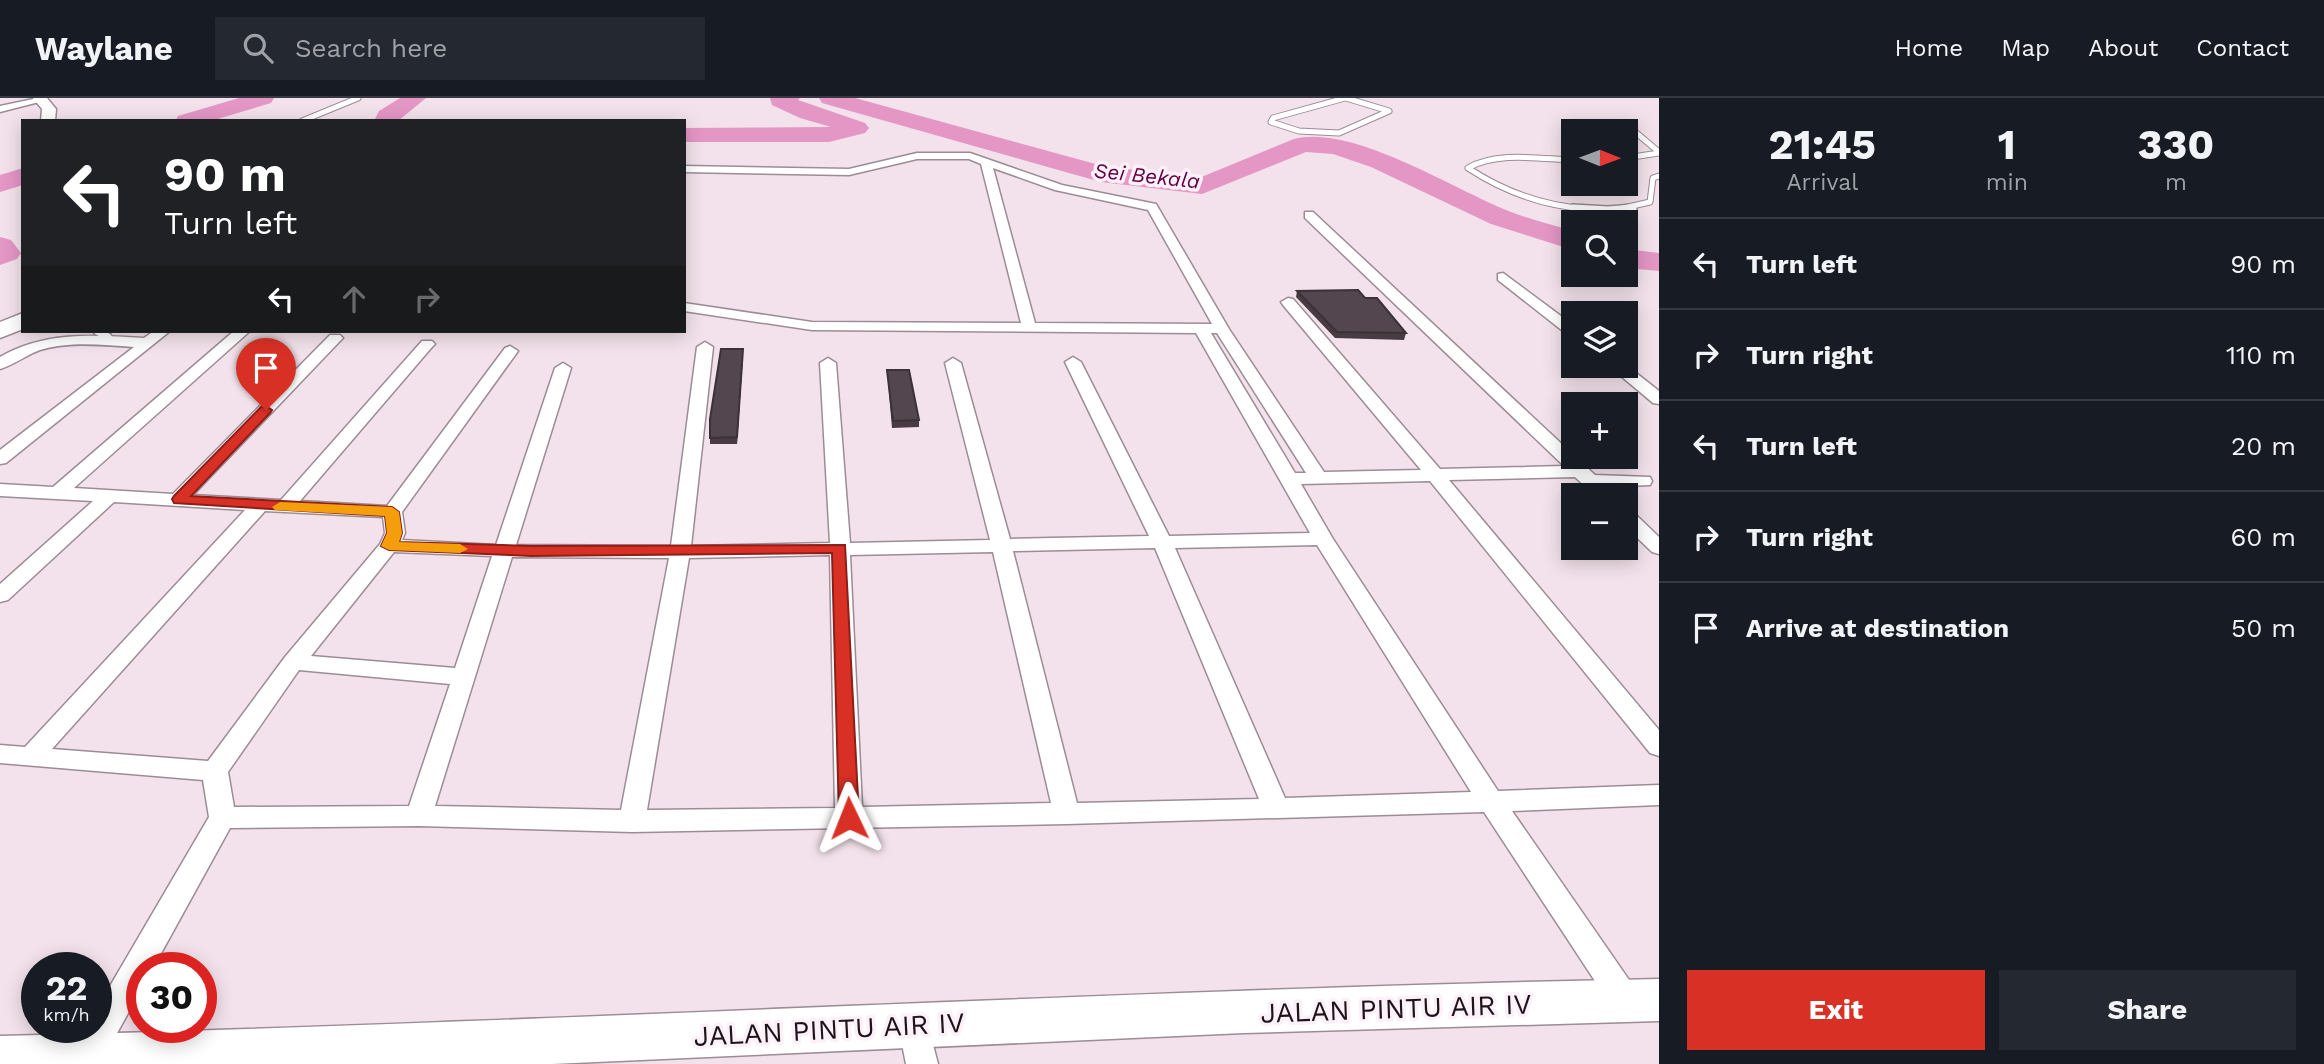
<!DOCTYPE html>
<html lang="en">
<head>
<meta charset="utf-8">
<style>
	body { margin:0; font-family:"Work Sans",sans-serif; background:#242831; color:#f1f3f6; height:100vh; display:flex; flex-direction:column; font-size:26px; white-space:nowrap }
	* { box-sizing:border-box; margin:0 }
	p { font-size:23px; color:#9ea1a6 }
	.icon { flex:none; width:38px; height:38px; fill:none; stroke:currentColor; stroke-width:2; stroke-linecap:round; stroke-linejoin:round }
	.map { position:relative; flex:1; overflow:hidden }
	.sheet { display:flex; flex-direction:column; background:#171b24; width:665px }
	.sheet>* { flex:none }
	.guide { position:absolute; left:21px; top:21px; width:665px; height:214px; border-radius:0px; box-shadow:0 4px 18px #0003; background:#202124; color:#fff; overflow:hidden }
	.needle { width:46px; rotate:91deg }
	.buttons { position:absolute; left:1561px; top:21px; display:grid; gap:14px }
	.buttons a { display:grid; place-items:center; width:77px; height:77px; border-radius:0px; background:#171b24; box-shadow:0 4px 18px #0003; font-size:35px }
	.speed { position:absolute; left:21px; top:854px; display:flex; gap:14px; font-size:35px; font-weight:700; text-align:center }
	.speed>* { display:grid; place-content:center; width:91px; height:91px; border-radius:50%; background:#171b24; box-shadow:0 4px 18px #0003; line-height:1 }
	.speed small { font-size:18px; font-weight:400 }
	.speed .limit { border:10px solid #d22; background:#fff; color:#111 }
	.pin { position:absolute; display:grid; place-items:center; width:60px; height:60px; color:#fff; margin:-72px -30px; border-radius:50% 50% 50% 0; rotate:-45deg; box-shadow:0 0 7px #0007 }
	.pin .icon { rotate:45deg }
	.me { position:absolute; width:77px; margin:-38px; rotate:358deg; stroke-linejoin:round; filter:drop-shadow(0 0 5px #0008) }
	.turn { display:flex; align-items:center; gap:24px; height:147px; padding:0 28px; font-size:32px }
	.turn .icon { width:91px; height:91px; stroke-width:2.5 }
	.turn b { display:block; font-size:49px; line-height:60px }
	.lanes { display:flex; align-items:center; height:66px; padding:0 28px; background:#0003; justify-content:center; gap:35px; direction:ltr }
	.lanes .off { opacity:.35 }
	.eta { display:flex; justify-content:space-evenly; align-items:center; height:119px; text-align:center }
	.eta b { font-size:42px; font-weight:700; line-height:49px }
	.primary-button { display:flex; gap:14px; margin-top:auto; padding:14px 28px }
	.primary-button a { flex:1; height:80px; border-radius:0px; background:#d93025; color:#fff; font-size:28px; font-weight:700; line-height:80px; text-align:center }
	.primary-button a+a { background:#242831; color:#f1f3f6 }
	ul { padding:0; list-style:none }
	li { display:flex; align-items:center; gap:21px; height:91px; padding:0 28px; border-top:2px solid #363941 }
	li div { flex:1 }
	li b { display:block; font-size:26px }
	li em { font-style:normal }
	header { display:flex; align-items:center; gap:42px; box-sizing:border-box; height:98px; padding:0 35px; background:#171b24; border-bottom:2px solid #363941 }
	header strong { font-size:33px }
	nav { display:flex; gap:38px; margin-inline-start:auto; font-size:24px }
	.search { width:490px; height:63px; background:#242831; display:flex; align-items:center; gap:18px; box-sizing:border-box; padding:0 24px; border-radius:0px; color:#9ea1a6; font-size:26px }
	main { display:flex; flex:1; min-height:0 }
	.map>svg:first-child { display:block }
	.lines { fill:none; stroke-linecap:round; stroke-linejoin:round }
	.river { fill:#e496c5; fill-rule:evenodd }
	.lane-far1-casing { stroke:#9c8c95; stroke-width:7 }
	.lane-casing { stroke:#9c8c95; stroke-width:10 }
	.street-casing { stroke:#9c8c95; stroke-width:3 }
	.secondary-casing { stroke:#9c8c95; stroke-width:3 }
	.lane-far1 { stroke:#fff; stroke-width:5 }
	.lane { stroke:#fff; stroke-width:7 }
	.street { fill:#fff; fill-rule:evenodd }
	.secondary { fill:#fff; fill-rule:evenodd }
	.wall { fill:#483c43 }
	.shaded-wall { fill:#3b3137 }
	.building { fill:#54464e; stroke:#3b3137; stroke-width:2 }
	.route { fill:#d93025; stroke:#8d1f18; stroke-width:2 }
	.slow { fill:#f59e0b }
	.labels { text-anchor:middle; stroke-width:7; stroke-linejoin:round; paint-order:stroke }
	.far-water-label { font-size:21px; font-style:italic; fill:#5e0045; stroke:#fef0f8 }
	.near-street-label { font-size:28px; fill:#1b1519; stroke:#fef0f8 }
</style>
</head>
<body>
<header>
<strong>Waylane</strong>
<div class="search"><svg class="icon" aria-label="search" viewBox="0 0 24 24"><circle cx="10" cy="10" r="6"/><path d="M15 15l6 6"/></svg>Search here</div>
<nav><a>Home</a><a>Map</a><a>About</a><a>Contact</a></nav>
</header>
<main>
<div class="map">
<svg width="1659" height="966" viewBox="0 0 1659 966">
	<rect width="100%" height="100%" fill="#f3e2eb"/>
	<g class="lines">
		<g class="river">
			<polygon points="239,0 274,0 271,5 211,23 175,23 178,18"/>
			<polygon points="400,0 426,0 398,23 374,23 379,13"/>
			<polygon points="770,0 800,0 798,2 865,25 869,30 865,35 829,44 684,44 684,30 831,29 800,20 772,7"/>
			<path d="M819,0H855L1103,68L1199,80L1294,41C1353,26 1456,93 1511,114C1532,122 1553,127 1573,133V152L1491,126L1371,69L1333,56L1306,54L1202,96L1101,84L822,5Z"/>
			<polygon points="23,70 23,87 0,94 0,77"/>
			<polygon points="0,139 11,142 21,155 17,161 0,167"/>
			<polygon points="1626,151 1659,155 1659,173 1626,170"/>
		</g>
		<g class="lane-far1-casing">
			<g id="lane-far1">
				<polyline points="1345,0 1273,20 1271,24 1299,33 1339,35 1389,13 1346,0"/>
				<polyline points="302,23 358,0"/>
				<polyline points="1634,33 1659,54"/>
				<polyline points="1626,60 1659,55"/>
				<path d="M1573,62C1541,61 1497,53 1468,70C1503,93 1544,108 1587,111"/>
				<polyline points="1619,111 1650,104 1653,80 1659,78"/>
			</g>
		</g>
		<g class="lane-casing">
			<g id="lane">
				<polyline points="1573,110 1608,112 1633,110"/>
				<polyline points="97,233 108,239"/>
			</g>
		</g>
		<g class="street-casing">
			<g id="street">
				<polygon points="38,0 47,2 0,14 0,8"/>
				<path d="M917,55H970L1062,87L1156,106L1229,231L1324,374L1421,372L1283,207L1281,204L1288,200L1293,201L1440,371L1564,368L1305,120V114H1313L1595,377L1650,379L1652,383L1650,387L1607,389L1614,397H1594L1575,379L1449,382L1659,632V658L1650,655L1430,383L1301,386L1333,441L1498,693L1659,687V707L1512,713L1636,892L1641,902L1636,912L1625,916L1614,912L1484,714L1067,726L632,734L419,728L230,730L153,870H142V890L100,966H72L70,960L86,929H96V912L209,719L203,682L0,665V647L25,649L245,412L114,404L8,502L0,504V486L93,403L0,398V386L53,389L234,233H250L74,390L173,396L330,237H340L343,240L340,243L193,397L281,402L422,243H432L435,246L432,249L300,403L387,408L505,250L510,248L518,253L402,414L405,435L402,442L496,447L555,270L563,265L571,270L516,447L671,448L697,249L705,244L713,249L691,448L830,445L820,265L828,260L836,265L850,445L990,442L945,265L953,260L961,265L1010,441L1149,438L1065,264L1073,259L1081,264L1169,438L1310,435L1196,235L812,232L684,213V205L812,224L1021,225L981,66L969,61H917L849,77L684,74V68L849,71ZM993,70L1055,92L1148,112L1212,226L1035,225ZM1211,235H1217L1306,375H1295ZM265,413L383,419L385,435L380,446L285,559L208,663L52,651ZM1317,447L1471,694L1285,700L1175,450ZM1155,450L1259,701L1077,705L1013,453ZM394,454L492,458L455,570L311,558ZM993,454L1051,705L862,709L850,457ZM830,457L835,710L647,712L689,460ZM512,459L669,460L621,712L435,708ZM299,572L450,586L409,708L234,709L228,674Z"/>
				<polygon points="1503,175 1573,227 1573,238 1568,237 1498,182 1498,176"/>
				<path d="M154,233H170L6,365L0,366V352L134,249C103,247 70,243 40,252C26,257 14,267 0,271V259C45,233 94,237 144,240Z"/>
				<polygon points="1626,267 1659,293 1659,306 1653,305 1609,268"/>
				<polygon points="1626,412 1633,414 1659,439 1659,456 1652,454 1626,429"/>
				<polygon points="914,911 925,916 938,966 906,966 898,926 903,916"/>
			</g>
		</g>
		<g class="secondary-casing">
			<g id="secondary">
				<polygon points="33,0 47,0 56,11 55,23 41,23 42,11"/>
				<polygon points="23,215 23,231 0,240 0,224"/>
				<path d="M1659,881V923L1244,935L552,966H0V938C553,925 1106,892 1659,881Z"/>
			</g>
		</g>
		<use href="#lane-far1" class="lane-far1"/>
		<use href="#lane" class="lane"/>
		<use href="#street" class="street"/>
		<use href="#secondary" class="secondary"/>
	</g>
	<g class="wall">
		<polygon points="1297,193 1365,200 1406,235 1404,242 1335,240 1296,199"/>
		<polygon points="743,258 737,346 710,346 710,321"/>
		<polygon points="887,272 919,322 919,329 892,330"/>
	</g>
	<polygon class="shaded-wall" points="743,251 743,258 737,346 737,339"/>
	<g class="building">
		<polygon points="1358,192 1365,200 1377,200 1406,235 1337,234 1297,193"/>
		<polygon points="721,251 743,251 737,339 710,340 710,321"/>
		<polygon points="887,272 909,272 919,322 893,323"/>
	</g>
	<polygon class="route" points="266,308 272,312 270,315 191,398 392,409 399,414 402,435 399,444 531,448 845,447 859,720 856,726 849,728 842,726 839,720 832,455 531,458 389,452 381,448 387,435 385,418 174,405 172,401 174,398 261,309"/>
	<polygon class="slow" points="280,404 392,409 399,414 402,435 399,444 460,446 468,451 460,455 389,452 381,448 387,435 385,418 275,412 272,409"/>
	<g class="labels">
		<g class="far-water-label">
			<text transform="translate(1147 78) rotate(6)" y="7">Sei Bekala</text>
		</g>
		<g class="near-street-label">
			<text transform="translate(1396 910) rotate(-2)" y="10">JALAN PINTU AIR IV</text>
			<text transform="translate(829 931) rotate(-3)" y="10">JALAN PINTU AIR IV</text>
		</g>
	</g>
</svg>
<div class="buttons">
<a><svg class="needle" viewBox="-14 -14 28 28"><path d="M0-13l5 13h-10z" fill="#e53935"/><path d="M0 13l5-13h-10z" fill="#9ea1a6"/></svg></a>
<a><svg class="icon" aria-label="search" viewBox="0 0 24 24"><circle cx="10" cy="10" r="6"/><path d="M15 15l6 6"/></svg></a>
<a><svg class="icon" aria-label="layers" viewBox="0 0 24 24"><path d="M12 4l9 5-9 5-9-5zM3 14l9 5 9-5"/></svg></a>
<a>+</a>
<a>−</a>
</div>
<div class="speed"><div>22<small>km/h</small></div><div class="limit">30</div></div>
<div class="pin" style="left:266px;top:312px;background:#d93025"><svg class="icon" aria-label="arrive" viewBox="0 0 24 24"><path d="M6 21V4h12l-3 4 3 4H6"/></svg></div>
<svg class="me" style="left:849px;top:720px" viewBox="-20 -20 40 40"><path d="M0-17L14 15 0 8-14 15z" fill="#d93025" stroke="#fff" stroke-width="4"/></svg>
<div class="guide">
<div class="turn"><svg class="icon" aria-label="left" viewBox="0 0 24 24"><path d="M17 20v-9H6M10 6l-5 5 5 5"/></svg><div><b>90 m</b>Turn left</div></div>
<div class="lanes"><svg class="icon" aria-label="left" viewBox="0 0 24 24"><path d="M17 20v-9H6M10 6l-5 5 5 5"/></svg><svg class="icon off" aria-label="ahead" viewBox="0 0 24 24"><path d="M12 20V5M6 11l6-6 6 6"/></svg><svg class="icon off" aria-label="right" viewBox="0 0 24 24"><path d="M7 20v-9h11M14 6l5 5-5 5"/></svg></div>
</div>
</div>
<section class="sheet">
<div class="eta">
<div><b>21:45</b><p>Arrival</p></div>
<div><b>1</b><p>min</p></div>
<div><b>330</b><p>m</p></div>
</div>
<ul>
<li><svg class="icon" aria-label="left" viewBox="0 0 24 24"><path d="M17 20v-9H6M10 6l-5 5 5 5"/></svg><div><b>Turn left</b></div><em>90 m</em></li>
<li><svg class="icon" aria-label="right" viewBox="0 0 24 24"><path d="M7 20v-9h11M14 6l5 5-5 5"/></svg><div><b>Turn right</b></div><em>110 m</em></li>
<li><svg class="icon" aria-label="left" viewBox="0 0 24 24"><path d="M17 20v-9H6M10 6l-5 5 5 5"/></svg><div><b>Turn left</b></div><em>20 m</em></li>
<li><svg class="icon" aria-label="right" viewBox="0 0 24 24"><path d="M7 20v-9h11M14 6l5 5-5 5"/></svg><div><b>Turn right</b></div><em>60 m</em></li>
<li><svg class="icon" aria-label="arrive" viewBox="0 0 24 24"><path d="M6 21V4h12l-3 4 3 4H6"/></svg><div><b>Arrive at destination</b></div><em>50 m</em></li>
</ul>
<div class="primary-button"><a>Exit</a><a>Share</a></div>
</section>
</main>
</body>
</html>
